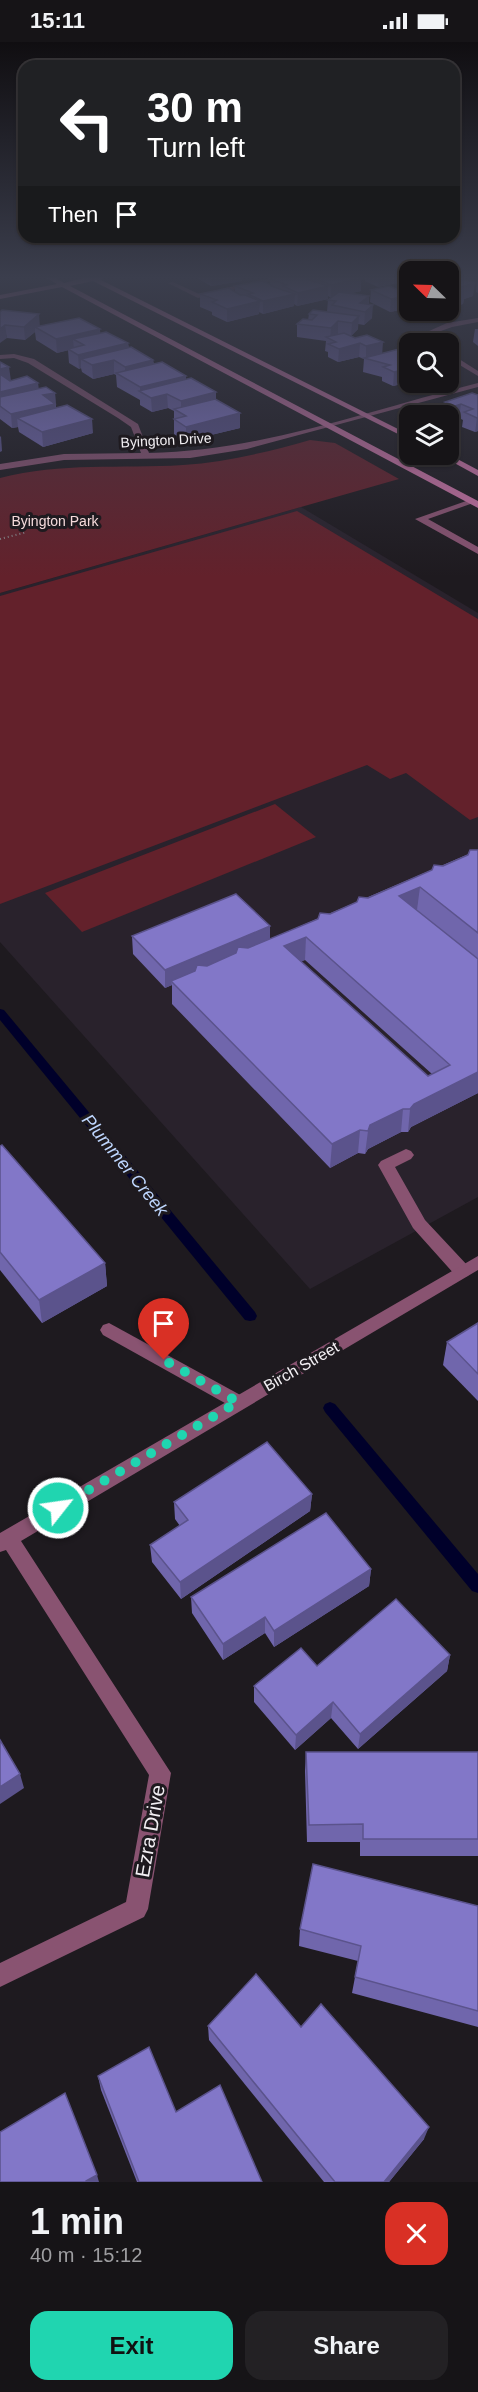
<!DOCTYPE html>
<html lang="en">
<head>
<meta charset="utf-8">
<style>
	body { margin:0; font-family:Helvetica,sans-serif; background:#232124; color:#f1f3f6; height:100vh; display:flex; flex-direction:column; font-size:22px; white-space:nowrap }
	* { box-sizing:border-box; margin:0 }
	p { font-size:20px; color:#9e9ea1 }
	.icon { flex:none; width:33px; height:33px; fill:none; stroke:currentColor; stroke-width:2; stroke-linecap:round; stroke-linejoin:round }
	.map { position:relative; height:2140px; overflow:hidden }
	.side { display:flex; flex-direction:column; background:#161417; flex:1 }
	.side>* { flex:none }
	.top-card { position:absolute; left:18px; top:18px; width:442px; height:183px; border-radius:18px; box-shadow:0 2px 4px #0004,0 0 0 2px #353336; background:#202124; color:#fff; overflow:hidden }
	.needle { width:39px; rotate:293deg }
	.tools { position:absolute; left:399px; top:219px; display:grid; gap:12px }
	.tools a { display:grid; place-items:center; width:60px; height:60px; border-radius:12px; background:#161417; box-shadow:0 2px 4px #0004,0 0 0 2px #353336; font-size:30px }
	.pin { position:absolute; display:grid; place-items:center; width:51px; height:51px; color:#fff; margin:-62px -26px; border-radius:50% 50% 50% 0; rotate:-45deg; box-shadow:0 0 6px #0007 }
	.pin .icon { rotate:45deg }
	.me { position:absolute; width:66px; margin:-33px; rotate:60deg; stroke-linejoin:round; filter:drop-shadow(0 0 4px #0008) }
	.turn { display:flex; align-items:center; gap:21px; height:126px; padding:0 30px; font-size:27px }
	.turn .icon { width:78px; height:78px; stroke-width:2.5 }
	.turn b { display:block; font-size:42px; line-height:51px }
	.then { display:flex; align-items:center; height:57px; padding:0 30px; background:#0003; gap:12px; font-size:22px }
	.round { display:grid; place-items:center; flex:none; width:63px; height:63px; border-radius:18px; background:#232124 }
	.overview { display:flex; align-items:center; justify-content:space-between; height:102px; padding:0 30px }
	h1 { font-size:36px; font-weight:600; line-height:45px }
	.cta { display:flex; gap:12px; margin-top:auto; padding:12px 30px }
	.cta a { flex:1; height:69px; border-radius:18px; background:#20d5b0; color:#111; font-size:24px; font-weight:600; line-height:69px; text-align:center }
	.cta a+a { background:#232124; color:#f1f3f6 }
	.status { display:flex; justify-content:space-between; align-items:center; height:42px; padding:0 30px; background:#161417; direction:ltr }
	.status svg { height:16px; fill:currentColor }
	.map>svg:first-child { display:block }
	.built { fill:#29222c }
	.green { fill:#63212b }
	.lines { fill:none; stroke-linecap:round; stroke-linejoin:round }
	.stream { fill:#00002a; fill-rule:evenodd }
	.path { stroke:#89868a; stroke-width:2; stroke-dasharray:1 3; stroke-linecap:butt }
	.lane { fill:#895371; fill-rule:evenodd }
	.street { fill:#895371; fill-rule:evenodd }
	.secondary { fill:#c872a3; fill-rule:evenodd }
	.wall { fill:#7066ac; fill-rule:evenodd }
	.shaded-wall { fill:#5b538c }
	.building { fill:#8277c8; stroke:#5b538c; stroke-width:1.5; fill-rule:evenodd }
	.route { stroke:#20d5b0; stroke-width:10; stroke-dasharray:0 18 }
	.labels { text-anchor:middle; stroke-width:6; stroke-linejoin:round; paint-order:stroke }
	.far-street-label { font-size:14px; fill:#f2eff3; stroke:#1e1a1f }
	.far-park-label { font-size:14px; fill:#f5dadb; stroke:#1e1a1f }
	.street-label { font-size:16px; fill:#f2eff3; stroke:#1e1a1f }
	.water-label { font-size:18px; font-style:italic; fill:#bed6fe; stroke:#1e1a1f }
	.near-street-label { font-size:20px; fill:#f2eff3; stroke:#1e1a1f }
</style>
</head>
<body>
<div class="status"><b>15:11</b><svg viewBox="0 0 49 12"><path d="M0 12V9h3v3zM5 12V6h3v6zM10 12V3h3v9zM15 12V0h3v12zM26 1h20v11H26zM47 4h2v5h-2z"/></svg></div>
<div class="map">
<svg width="478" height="2140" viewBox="0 0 478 2140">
	<rect width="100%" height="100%" fill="#1e1a1f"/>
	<polygon class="built" points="301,465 478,571 478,1155 310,1247 0,900 0,551"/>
	<g class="green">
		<path d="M310,398L335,401L399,437L0,551V436C62,420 120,427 183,423C226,420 268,410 310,398Z"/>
		<polygon points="297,469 478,577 478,775 470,778 406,731 390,737 367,723 0,862 0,554"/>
		<polygon points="275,762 316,795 82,890 45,851"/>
	</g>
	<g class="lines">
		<g class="stream">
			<polygon points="0,967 4,968 255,1270 257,1274 255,1278 250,1279 245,1278 0,978"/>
			<polygon points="330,1360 335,1362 478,1532 478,1551 472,1549 325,1370 323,1366 325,1362"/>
		</g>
		<polyline class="path" points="0,497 27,490"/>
		<g class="lane">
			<polygon points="275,235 289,235 198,256 168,241 173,240 199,252"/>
			<polygon points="469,458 476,460 428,477 478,505 478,512 415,477"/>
			<polygon points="406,1107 411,1109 414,1113 411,1117 395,1125 425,1178 468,1224 470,1229 468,1234 462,1235 456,1234 413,1186 378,1123 381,1119"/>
			<polygon points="109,1281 244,1355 247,1360 244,1365 238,1368 232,1365 103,1293 100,1288 103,1283"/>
		</g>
		<g class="street">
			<polygon points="478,276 478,280 452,285 427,294 436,302 428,302 418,294 447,281"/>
			<polygon points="448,310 478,329 478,334 448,316"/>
			<path d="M14,312L34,317L138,382L149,411C262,409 370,368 478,341V345L247,407L190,416L64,418L0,428V422L64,412L141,411L131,385L118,376L28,321L14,316L0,317V313Z"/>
			<polygon points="478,1214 478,1228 21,1499 171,1731 148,1867 144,1875 0,1945 0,1921 126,1860 149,1733 6,1508 0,1510 0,1491"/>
		</g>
		<g class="secondary">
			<polygon points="45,235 54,235 64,241 87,235 103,235 101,238 410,393 410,398 93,239 70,244 478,459 478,466 62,245 0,257 0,253 57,242"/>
			<polygon points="438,412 448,412 478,428 478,434"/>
		</g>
	</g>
	<g class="wall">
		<polygon points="195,235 244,235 244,236 242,236 242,239 211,244"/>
		<polygon points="278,235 359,235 361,249 351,251 369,254 369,263 372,276 364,283 358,282 358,287 351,294 382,311 410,308 410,340 393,344 382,339 382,335 363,330 364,317 359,315 338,320 328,315 328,310 325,309 326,299 297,295 297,282 308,278 309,272 327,270 328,258 331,256 328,254 328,257 297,264 294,262 294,264 263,272 259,270 259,272 227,280 212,273 212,270 200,265 200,252 235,250 235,244 270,242 270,237"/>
		<polygon points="359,235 410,235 410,238 407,236 407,239 378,245 365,239 365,237"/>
		<polygon points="448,235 473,254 464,257 463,262 448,265"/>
		<polygon points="478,237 478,251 476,250 477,238"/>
		<polygon points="396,247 410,249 410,268 426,268 414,271 405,267 390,270 370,260 371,248"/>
		<polygon points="0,270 40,284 100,287 100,291 128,301 129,306 153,318 154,322 186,338 216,350 216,358 240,386 186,399 174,392 174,369 168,366 152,370 140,363 140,358 117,345 116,333 114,332 93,337 82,330 81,326 79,327 69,321 68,308 57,311 36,298 35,290 25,298 7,296"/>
		<polygon points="475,287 478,287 478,304 473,300"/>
		<polygon points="0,320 11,339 55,351 56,366 93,391 43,405 19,390 18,385 12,386 0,377"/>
		<polygon points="478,353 478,389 475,390 462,385 463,378 459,376 453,378 448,376 448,374 443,374 445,360"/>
		<path d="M478,808V1051L411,1085L408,1090H401L368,1107L365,1112L358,1111L330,1126L172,962V943L165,946L133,912L132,894L270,884V897ZM305,918L432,1032L428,1034L301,919Z"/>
		<polygon points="0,1104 105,1221 107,1244 42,1281 0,1228"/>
		<polygon points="478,1281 478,1359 443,1323 447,1300"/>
		<polygon points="312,1452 310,1469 181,1557 152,1520 150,1503 180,1484 175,1477 174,1460"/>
		<polygon points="371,1527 369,1544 274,1605 265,1591 223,1618 192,1571 191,1555"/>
		<polygon points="450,1613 447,1629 358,1707 331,1676 295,1708 254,1660 254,1644 317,1624"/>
		<polygon points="306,1710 478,1710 478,1814 360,1814 360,1800 307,1800 305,1729"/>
		<polygon points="478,1864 478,1985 352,1951 358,1919 299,1904 300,1887"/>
		<polygon points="208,1984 301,1985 424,2097 389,2140 324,2140 209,1998"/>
		<polygon points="98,2034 176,2070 262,2140 137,2140 101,2048"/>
	</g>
	<g class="shaded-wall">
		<polygon points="211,235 244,235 244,236 242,236 242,239 211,244"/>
		<polygon points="379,235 407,235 407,239 378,245"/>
		<polygon points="309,236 309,248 328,244 328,257 297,264 298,251 306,237"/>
		<polygon points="361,236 361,249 331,256 331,243"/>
		<polygon points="475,241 473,254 464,257 463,262 450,266 451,253 457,246"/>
		<polygon points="295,252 294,264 263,272 263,259"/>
		<polygon points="369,254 368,267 373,263 372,276 364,283 365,270 360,261"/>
		<polygon points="406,254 405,267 390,270 391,257"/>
		<polygon points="260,259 259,272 227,280 227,267"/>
		<polygon points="414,268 426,268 414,271"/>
		<polygon points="39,272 40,286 35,285 35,290 25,298 24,285"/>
		<polygon points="359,274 358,287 351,294 352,281"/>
		<polygon points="338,279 338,292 330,297 331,286"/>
		<polygon points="5,283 7,296 0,301 0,287"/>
		<polygon points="100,287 101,301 84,303 73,297 74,307 57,311 56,297"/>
		<polygon points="383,300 382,314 366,317 366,304"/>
		<polygon points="128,301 129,315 114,318 114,332 93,337 92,323 81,317 81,326 79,327 78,313"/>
		<polygon points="360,301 359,315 338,320 339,307"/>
		<polygon points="410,315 410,340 393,344 394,330 407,316"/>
		<polygon points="153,318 154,332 125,336 125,325"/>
		<polygon points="9,325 11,339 0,342 0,327"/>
		<polygon points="186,334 186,348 167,352 168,366 152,370 151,356 140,350 140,345"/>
		<polygon points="38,341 40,355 0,364 0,350"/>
		<polygon points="216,350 216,364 181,371 181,359"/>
		<polygon points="55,351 56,376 17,376 18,385 12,386 11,372 43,353"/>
		<polygon points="461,362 459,376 453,378 455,364"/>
		<polygon points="240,371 240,386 186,399 186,385"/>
		<polygon points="477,376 478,376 478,389 475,390"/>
		<polygon points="92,377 93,391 43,405 42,390"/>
		<polygon points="1,394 2,409 0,410 0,395"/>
		<polygon points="420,845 417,868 399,854"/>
		<polygon points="270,884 270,902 171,939 172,943 165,946 165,928"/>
		<polygon points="306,895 305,918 284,927 284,904"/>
		<polygon points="478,1030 478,1051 411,1085 408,1090 410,1067 414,1062"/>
		<polygon points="403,1067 401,1090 368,1107 365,1112 368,1089 370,1083"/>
		<polygon points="360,1088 358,1111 330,1126 332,1102"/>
		<polygon points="105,1221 107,1244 42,1281 39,1258"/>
		<polygon points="312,1452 310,1469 181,1557 180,1540"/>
		<polygon points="371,1527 369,1544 274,1605 274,1589"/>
		<polygon points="265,1575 265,1591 223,1618 223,1602"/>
		<polygon points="450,1613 447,1629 358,1707 360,1692"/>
		<polygon points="333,1660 331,1676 295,1708 296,1693"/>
		<polygon points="20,1732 24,1746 0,1762 0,1745"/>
		<polygon points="429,2085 424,2097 389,2140 384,2140"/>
		<polygon points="97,2133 99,2140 86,2140 86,2139"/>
	</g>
	<g class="building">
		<polygon points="278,235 308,235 309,236 306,237 328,244 298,251 283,244 287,243 270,237"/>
		<polygon points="321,235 359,235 361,236 331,243 317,237 322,236"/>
		<polygon points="448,235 458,235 475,241 457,246 465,249 451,253 448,252"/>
		<polygon points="263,239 273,244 271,244 295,252 263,259 248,252 253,251 235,244"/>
		<polygon points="389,244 396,247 403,246 410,249 410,255 406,254 391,257 371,248"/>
		<polygon points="229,246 240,253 245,253 260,259 227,267 212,260 217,258 200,252"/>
		<polygon points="339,250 369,254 360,261 373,263 365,270 332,263 336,259 328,258"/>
		<polygon points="2,268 39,272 24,285 5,283 0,287 0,270"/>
		<polygon points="313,268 359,274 352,281 338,279 331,286 297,282 303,277 312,278 317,273 309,272"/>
		<polygon points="79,276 100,287 56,297 35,285"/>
		<polygon points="106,290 128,301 78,313 68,307 84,303 73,297"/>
		<polygon points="344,291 355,296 367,293 383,300 366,304 360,301 339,307 328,302 336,300 326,295"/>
		<polygon points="131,305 153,318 125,325 114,318 92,323 81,317"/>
		<polygon points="403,306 410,308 410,315 407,316 410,317 410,326 394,330 383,325 390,323 364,316"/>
		<polygon points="0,320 9,325 0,327"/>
		<polygon points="162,320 186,334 140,345 116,331"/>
		<polygon points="0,332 10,339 27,334 38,341 0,350"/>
		<polygon points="191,336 216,350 181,359 167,352 151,356 139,349"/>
		<polygon points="46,345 55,351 43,353 55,362 11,372 0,364 0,355"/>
		<polygon points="472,351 478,353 478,376 477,376 464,370 473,367 461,362 455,364 445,360"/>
		<polygon points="215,357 240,371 186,385 174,377 186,374 174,367"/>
		<polygon points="67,363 92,377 42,390 17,376"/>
		<path d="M470,808H478V891L420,845L399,854L478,917V1030L414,1062L410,1067H403L370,1083L368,1089L360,1088L332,1102L171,939L195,929L197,923L207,924L236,911L238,905L248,906L318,877L320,871L330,872L357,860L359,855L368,856L432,828L434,823L443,824L468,813ZM306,895L450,1023L428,1034L284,904Z"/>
		<polygon points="236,852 270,884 165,928 132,894"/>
		<polygon points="2,1103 105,1221 39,1258 0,1210 0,1104"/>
		<polygon points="478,1281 478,1332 447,1300"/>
		<polygon points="267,1400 312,1452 180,1540 150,1503 188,1478 174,1460"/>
		<polygon points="326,1471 371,1527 274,1589 265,1575 223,1602 191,1555"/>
		<polygon points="396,1557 450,1613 360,1692 333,1660 296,1693 254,1644 301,1606 317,1624"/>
		<polygon points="0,1698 20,1732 0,1745"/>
		<polygon points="306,1710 478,1710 478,1797 363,1797 363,1782 309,1783"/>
		<polygon points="313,1822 478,1864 478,1969 355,1935 361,1904 300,1887"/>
		<polygon points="256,1932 301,1985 321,1962 429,2085 384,2140 335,2140 208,1984"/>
		<polygon points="149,2005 176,2070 220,2043 262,2140 139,2140 98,2034"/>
		<polygon points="65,2051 97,2133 86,2139 86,2140 0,2140 0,2090"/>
	</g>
	<linearGradient id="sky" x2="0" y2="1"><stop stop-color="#100e11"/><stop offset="0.44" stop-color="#3b3e4d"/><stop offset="1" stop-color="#3b3e4d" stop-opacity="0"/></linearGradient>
	<rect width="478" height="535" fill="url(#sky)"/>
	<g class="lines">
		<polyline class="route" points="58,1466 238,1360 164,1318"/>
	</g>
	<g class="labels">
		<g class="far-street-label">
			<text transform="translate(166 398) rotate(-3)" y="5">Byington Drive</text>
		</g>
		<g class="far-park-label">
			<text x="55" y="484">Byington Park</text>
		</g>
		<g class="street-label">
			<text transform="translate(301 1324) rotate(-30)" y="6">Birch Street</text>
		</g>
		<g class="water-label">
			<text transform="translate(125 1123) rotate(51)" y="6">Plummer Creek</text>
		</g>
		<g class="near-street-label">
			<text transform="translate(150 1789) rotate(-80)" y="7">Ezra Drive</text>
		</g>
	</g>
</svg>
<div class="tools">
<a><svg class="needle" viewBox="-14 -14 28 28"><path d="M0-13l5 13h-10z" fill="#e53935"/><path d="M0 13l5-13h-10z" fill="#9e9ea1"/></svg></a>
<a><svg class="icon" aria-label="search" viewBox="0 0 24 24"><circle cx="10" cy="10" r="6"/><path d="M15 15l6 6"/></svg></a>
<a><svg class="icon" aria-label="layers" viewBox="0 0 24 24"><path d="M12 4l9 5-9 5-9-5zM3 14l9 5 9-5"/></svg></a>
</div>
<div class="pin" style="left:164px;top:1318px;background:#d93025"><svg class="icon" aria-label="arrive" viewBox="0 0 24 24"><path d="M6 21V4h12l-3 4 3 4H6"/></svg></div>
<svg class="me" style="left:58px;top:1466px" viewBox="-20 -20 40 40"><circle r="17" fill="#20d5b0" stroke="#fff" stroke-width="3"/><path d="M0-11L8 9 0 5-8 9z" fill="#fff"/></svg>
<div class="top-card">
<div class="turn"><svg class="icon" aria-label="left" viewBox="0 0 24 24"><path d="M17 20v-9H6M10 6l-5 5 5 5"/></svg><div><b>30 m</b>Turn left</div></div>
<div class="then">Then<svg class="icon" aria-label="arrive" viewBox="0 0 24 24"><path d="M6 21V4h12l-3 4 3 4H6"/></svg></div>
</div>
</div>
<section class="side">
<div class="overview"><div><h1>1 min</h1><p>40 m · 15:12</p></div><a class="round" style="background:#d93025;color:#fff"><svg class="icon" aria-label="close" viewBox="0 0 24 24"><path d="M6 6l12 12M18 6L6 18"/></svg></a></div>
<div class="cta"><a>Exit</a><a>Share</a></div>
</section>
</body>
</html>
